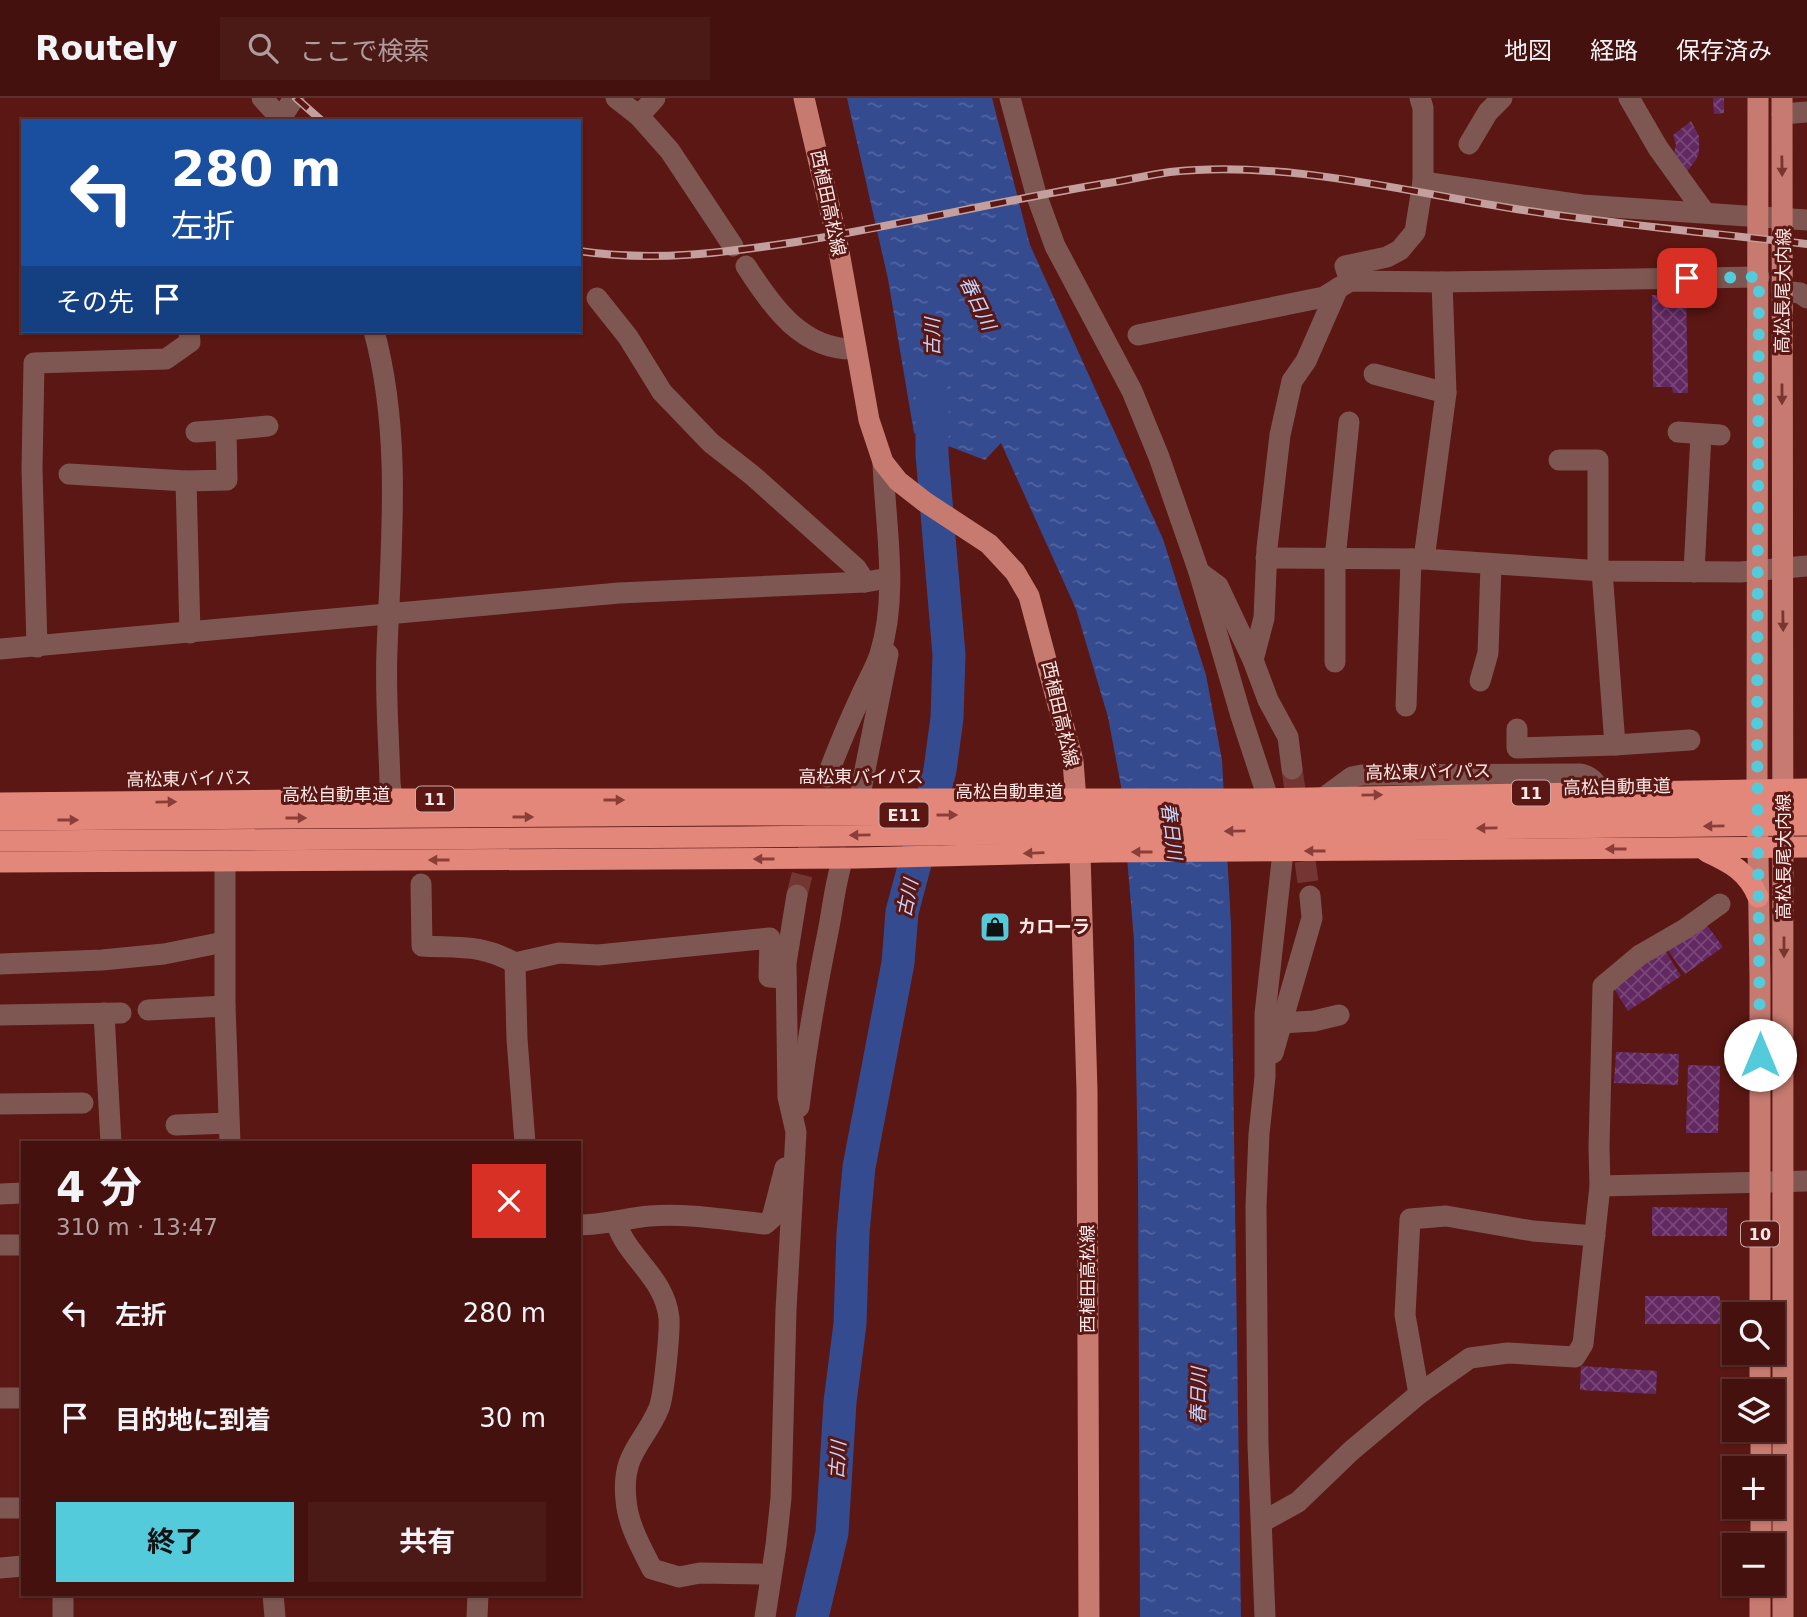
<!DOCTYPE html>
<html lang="ja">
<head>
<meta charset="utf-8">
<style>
	body { margin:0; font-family:"DejaVu Sans","Noto Sans JP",sans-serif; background:#4b1a17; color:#f1f3f6; height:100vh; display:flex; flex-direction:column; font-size:26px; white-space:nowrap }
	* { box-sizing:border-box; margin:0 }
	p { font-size:23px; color:#af9d9e }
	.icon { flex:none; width:38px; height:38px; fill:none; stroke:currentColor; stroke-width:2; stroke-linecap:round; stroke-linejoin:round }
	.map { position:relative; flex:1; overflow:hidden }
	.details { position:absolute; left:21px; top:1043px; width:560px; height:455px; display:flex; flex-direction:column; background:#44110e; border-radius:0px; box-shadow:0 2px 5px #0004,0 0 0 2px #5c312e }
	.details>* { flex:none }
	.guide { position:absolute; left:21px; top:21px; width:560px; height:214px; border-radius:0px; box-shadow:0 2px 5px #0004,0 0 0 2px #5c312e; background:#1a4fa0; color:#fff; overflow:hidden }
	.controls { position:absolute; left:1722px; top:1204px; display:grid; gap:14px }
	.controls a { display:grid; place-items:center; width:63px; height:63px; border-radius:0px; background:#44110e; box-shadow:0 2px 5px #0004,0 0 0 2px #5c312e; font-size:35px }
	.pin { position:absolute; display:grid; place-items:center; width:60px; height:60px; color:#fff; margin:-30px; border-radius:14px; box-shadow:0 4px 10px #0006 }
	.me { position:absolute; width:77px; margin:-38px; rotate:0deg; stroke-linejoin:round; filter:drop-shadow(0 0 5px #0008) }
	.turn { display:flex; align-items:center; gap:24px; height:147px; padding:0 35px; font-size:32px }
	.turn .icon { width:91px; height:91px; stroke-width:2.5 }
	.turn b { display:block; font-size:49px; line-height:60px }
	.then { display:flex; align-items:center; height:66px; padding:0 35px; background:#0003; gap:14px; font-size:26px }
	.round { display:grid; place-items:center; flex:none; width:74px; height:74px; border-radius:0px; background:#4b1a17 }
	.headline { display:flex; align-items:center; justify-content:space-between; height:119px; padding:0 35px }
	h1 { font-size:42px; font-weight:700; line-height:52px }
	.primary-button { display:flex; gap:14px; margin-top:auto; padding:14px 35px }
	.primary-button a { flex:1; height:80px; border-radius:0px; background:#53cbdb; color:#111; font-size:28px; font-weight:700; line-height:80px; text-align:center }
	.primary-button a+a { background:#4b1a17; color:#f1f3f6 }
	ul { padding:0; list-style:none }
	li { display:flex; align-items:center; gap:21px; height:105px; padding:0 35px }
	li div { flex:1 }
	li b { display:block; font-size:26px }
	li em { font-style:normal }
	header { display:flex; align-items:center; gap:42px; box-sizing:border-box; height:98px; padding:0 35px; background:#44110e; border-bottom:2px solid #5c312e }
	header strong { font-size:33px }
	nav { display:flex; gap:38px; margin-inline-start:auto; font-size:24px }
	.search { width:490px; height:63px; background:#4b1a17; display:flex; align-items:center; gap:18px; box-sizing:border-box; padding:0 24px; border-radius:0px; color:#af9d9e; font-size:26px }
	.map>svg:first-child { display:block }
	.water { fill:url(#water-ripples) }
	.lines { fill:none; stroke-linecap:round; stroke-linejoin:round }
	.river { stroke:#354b90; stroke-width:33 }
	.building { fill:url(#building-cross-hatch) }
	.minor-tunnel { stroke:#733633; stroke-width:21; stroke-dasharray:21 10; stroke-linecap:butt }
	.minor { stroke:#7e5752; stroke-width:21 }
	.major { stroke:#c77a70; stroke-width:21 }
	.highway { stroke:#e4877b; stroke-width:21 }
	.rail-casing { stroke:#c3a09e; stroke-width:8 }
	.rail { stroke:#5b1713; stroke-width:5; stroke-dasharray:16; stroke-linecap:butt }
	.highway-bridge { stroke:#e4877b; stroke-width:21 }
	.oneway { fill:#7b352f }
	.oneway2 { fill:#8b3e37 }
	.route { stroke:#53cbdb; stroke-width:12; stroke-dasharray:0 21.6 }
	.labels { text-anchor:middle; stroke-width:6; stroke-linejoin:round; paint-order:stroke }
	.shield { fill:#5b1713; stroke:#caa9a7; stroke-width:2 }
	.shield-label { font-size:16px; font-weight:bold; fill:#fae8e6 }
	.street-label { font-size:18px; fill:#fae8e6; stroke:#5b1713 }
	.poi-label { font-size:18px; font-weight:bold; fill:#fae8e6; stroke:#5b1713; text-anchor:start }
	.water-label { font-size:19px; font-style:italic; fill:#c4d5fd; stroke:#5b1713 }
</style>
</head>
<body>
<header>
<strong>Routely</strong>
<div class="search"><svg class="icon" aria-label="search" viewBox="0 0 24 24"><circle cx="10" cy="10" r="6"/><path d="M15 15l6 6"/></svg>ここで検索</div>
<nav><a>地図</a><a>経路</a><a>保存済み</a></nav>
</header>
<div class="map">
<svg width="1807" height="1519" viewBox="0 0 1807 1519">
	<defs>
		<pattern id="water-ripples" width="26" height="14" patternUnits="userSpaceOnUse" patternTransform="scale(1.75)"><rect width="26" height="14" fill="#354b90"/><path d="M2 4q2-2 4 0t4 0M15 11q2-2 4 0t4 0" fill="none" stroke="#5365a0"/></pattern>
		<pattern id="building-cross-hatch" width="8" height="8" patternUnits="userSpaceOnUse" patternTransform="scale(1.75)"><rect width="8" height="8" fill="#622862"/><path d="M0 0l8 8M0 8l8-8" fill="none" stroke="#794778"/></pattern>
	</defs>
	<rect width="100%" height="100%" fill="#5b1713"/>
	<polygon class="water" points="847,0 992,0 1030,147 1163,441 1206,577 1222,662 1231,827 1241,1519 1140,1519 1138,1076 1134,842 1121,688 1108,619 1076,511 1001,345 985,362 914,335 888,181"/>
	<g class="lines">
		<polyline class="river" points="812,1519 832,1435 840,1304 850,1226 853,1135 859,1069 898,865 902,814 940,672 947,620 949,557 932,356 932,296"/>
	</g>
	<g class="building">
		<polygon points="1713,0 1724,0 1724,15 1714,16"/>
		<polygon points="1691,23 1699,38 1699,54 1696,62 1685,76 1674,55 1676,47 1673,37"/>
		<polygon points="1686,191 1688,295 1673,295 1672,289 1653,289 1652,197 1671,197 1671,192"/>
		<polygon points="1704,823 1723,849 1685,876 1666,850"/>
		<polygon points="1664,851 1681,878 1628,913 1611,886"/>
		<polygon points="1616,954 1679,956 1678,987 1614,985"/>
		<polygon points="1688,967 1720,968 1718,1035 1686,1035"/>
		<polygon points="1652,1109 1727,1110 1727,1138 1652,1138"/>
		<rect x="1645" y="1198" width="75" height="28"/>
		<polygon points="1581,1268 1657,1273 1656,1296 1580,1292"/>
	</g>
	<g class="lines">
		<g class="minor-tunnel">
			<polyline points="1292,671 1310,798"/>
			<polyline points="797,797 816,721"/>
		</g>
		<g class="minor">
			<polyline points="262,0 283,23"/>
			<polyline points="616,0 639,18"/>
			<polyline points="655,0 639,18 670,53 733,148"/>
			<polyline points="1010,0 1036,96 1055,148 1132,293 1159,359 1199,474 1241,618 1268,700"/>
			<polyline points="1629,0 1658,50 1705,115"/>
			<polyline points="1782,16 1807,14"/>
			<polyline points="281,20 294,0"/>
			<polyline points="1469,46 1488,14 1502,0"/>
			<polyline points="1423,84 1582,107 1807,122"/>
			<path d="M746,168C772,209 803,253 856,251"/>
			<polyline points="1350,183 1345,168 1387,159 1400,152 1415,134 1423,84 1423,10 1420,0"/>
			<polyline points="1782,193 1800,195 1807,200"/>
			<polyline points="597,200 628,239 662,294 711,345 752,377 856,470 865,484"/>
			<path d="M374,233C402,336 391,446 387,552C385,596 389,641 390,685L392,701"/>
			<polyline points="1138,237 1324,199 1350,183 1442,184 1759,179"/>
			<polyline points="1374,276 1446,295"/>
			<polyline points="196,334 226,332"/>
			<polyline points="1678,334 1720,337"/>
			<polyline points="1559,362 1598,362 1598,473"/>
			<polyline points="69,376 186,383 190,535"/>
			<polyline points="186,383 227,382 226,332 268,328"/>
			<polyline points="1266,460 1424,461 1446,295 1442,184"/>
			<polyline points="1424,461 1602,473 1740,474 1807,468"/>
			<polyline points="1199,474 1218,488 1253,562 1268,602 1288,639 1292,671"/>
			<polyline points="1694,474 1701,336"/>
			<polyline points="37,549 32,371 34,265 166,261 190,244 189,233"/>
			<polyline points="0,551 619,495 865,484 889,480"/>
			<polyline points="1253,562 1264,520 1267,450 1280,337 1292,283 1306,263 1338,190"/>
			<polyline points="1335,564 1335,461 1349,324"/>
			<polyline points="1480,583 1488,555 1491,467"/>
			<polyline points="1406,608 1411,461"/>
			<polyline points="1517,631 1517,650 1615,647 1602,473"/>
			<polyline points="1615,647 1690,642"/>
			<path d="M827,679C837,652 848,626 860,600C866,586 875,571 880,556C899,495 885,427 883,364"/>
			<path d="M1326,698L1352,679L1362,677L1579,676C1592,678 1595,684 1602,694"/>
			<polyline points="859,702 888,556"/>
			<polyline points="225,763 225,908 230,1045"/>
			<path d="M421,786L422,848C459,850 481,846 515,865L559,855L598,857L770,840L769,879L786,880"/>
			<polyline points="515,865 517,941 525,1045"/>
			<polyline points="0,866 102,862 164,856 224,844"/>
			<polyline points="148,912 225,908"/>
			<polyline points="104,915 111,1045"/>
			<polyline points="0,917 121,915"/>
			<polyline points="1281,925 1314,923 1339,917"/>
			<polyline points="1273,955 1312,820 1310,798"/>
			<polyline points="0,1006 83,1005"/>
			<path d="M799,1009C806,950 816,893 828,834C833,809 835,785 843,760"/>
			<polyline points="176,1027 229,1025"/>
			<polyline points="1600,1088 1807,1083"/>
			<polyline points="0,1096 23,1095"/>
			<path d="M616,1124C627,1160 665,1179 669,1220C670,1234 664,1297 659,1310C644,1346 621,1355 626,1402C628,1427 641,1449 652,1471L679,1479L700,1475L760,1476"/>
			<path d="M579,1127C603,1127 626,1120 650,1118C688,1115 727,1122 765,1126L772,1120L785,1070"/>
			<polyline points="0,1147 23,1147"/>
			<polyline points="1419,1296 1405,1217 1410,1121 1446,1118 1533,1133 1595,1138"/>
			<polyline points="0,1300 23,1300"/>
			<polyline points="0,1410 23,1410"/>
			<polyline points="1262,1424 1298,1404 1351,1353 1419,1296 1470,1260 1508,1255 1575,1259 1583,1246 1600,1088 1599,1049 1603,888 1640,857 1685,831 1720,806"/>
			<polyline points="0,1470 23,1468"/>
			<polyline points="63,1496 63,1519"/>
			<polyline points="273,1496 275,1519"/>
			<polyline points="477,1519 478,1496"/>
			<polyline points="765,1519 776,1447 781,1400 786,1212 796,1034 788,999 786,865 797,797"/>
			<polyline points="1265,1519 1258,1347 1256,1108 1259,1036 1265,979 1265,916 1283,754"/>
		</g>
		<g class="major">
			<polyline points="804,0 836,137 869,322 883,364 898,383 925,404 989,446 1015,474 1029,498 1073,663 1080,755 1087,993 1089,1519"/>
			<polyline points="1758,0 1757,692 1760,881 1760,1216"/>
			<path d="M1782,0C1786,506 1780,1013 1783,1519"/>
			<polyline points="1760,1255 1760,1293"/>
			<polyline points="1761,1332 1761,1370"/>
			<polyline points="1761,1447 1761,1409"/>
			<polyline points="1760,1519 1760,1486"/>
		</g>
		<g class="highway">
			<polyline points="0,705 392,701 1254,701 1807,691"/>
			<path d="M1707,754C1731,765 1748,774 1758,799"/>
			<polyline points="0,764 857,760 1102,754 1807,749"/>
		</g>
		<g class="rail-casing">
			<g id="rail">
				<polyline points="296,0 322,23"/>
				<path d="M579,153C653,164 723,155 796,144C899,127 1000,103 1102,86C1125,83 1147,77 1170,74C1286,62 1402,93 1516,111C1612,126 1710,135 1807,146"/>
			</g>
		</g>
		<use href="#rail" class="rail"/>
		<g class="highway-bridge">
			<polyline points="0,722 738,717 1334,717 1807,708"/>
			<polyline points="0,743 741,739 1807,727"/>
		</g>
	</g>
	<defs><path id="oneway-solid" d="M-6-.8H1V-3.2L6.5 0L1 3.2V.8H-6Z" transform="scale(1.75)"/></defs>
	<g class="oneway">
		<use href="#oneway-solid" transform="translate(1782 68) rotate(89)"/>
		<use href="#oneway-solid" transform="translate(1782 296) rotate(90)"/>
		<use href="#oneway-solid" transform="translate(1783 523) rotate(89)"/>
		<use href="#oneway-solid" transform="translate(1784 849) rotate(90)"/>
	</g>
	<g class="oneway2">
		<use href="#oneway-solid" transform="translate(1372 697) rotate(-1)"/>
		<use href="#oneway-solid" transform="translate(614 702)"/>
		<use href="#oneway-solid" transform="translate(166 704) rotate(-1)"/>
		<use href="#oneway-solid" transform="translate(947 717)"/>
		<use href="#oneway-solid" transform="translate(523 719)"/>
		<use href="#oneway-solid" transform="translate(296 720)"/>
		<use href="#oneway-solid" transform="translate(68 722)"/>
		<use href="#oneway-solid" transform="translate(1714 728) rotate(179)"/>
		<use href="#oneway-solid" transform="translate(1487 730) rotate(179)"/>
		<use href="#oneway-solid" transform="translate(1235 733) rotate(179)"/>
		<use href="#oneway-solid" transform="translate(860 737) rotate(179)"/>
		<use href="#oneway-solid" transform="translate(1616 751) rotate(180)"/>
		<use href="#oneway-solid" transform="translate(1315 753) rotate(180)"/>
		<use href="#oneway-solid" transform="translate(1142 754) rotate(180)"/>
		<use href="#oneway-solid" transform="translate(1034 755) rotate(178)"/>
		<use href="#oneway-solid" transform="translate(764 761) rotate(180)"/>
		<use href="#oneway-solid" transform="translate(439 762) rotate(180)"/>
	</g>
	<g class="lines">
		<polyline class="route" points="1687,180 1759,179 1757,637 1760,957"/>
	</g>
	<defs>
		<g id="shop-square" transform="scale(1.575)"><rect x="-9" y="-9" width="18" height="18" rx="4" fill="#53cbdb" stroke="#5b1713"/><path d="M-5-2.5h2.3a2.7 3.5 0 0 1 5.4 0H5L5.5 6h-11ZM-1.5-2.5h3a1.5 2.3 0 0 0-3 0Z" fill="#111"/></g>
	</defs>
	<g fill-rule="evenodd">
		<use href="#shop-square" x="995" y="829"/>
	</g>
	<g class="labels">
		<g class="shield">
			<rect x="1512" y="682.5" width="38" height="25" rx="5"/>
			<rect x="416" y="688.5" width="38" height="25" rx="5"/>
			<rect x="879.5" y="704.5" width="49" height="25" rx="5"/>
			<rect x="1741" y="1123.5" width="38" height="25" rx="5"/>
		</g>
		<g class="shield-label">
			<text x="1531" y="701">11</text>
			<text x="435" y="707">11</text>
			<text x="904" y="723">E11</text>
			<text x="1760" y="1142">10</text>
		</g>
		<g class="street-label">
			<text transform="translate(828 105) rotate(78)" y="6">西植田高松線</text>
			<text transform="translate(1783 193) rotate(-89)" y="6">高松長尾大内線</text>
			<text transform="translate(1060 616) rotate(77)" y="6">西植田高松線</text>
			<text transform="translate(1428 674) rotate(-1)" y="6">高松東バイパス</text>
			<text x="861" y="685">高松東バイパス</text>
			<text transform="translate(189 681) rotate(-1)" y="6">高松東バイパス</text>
			<text transform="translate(1617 689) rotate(-1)" y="6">高松自動車道</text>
			<text x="1009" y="700">高松自動車道</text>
			<text x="336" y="703">高松自動車道</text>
			<text transform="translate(1784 759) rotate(-90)" y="6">高松長尾大内線</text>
			<text transform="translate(1088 1181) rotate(-90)" y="6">西植田高松線</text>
		</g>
		<g class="poi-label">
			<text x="1018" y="835">カローラ</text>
		</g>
		<g class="water-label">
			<text transform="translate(978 205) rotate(64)" y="7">春日川</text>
			<text transform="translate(932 239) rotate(-90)" y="7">古川</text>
			<text transform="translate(1172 733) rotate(83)" y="7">春日川</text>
			<text transform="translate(907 800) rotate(-78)" y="7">古川</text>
			<text transform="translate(1198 1298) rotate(-89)" y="7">春日川</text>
			<text transform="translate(837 1362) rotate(-86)" y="7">古川</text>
		</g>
	</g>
</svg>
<div class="controls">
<a><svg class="icon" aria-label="search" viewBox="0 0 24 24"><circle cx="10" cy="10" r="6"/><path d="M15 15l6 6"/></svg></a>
<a><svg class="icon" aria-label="layers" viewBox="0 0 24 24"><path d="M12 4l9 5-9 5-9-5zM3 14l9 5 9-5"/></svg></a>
<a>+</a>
<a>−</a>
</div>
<div class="pin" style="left:1687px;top:180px;background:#d93025"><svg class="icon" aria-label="arrive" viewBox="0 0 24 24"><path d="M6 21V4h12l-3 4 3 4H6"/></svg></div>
<svg class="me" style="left:1760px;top:957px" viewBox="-20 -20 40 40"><circle r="19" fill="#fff"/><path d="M0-13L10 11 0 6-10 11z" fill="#53cbdb"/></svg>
<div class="guide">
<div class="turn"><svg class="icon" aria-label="left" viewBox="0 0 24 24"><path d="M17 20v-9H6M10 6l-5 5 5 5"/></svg><div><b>280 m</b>左折</div></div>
<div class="then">その先<svg class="icon" aria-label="arrive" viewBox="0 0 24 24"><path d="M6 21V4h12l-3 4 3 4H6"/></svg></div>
</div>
<section class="details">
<div class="headline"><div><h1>4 分</h1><p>310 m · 13:47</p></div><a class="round" style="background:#d93025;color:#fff"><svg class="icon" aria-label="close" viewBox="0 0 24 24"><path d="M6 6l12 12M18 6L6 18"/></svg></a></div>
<ul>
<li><svg class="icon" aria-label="left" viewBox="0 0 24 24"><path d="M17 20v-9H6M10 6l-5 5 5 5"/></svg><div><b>左折</b></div><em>280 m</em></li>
<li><svg class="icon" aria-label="arrive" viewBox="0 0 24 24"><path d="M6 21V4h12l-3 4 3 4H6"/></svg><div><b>目的地に到着</b></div><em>30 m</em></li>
</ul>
<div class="primary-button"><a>終了</a><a>共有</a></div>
</section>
</div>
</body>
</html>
